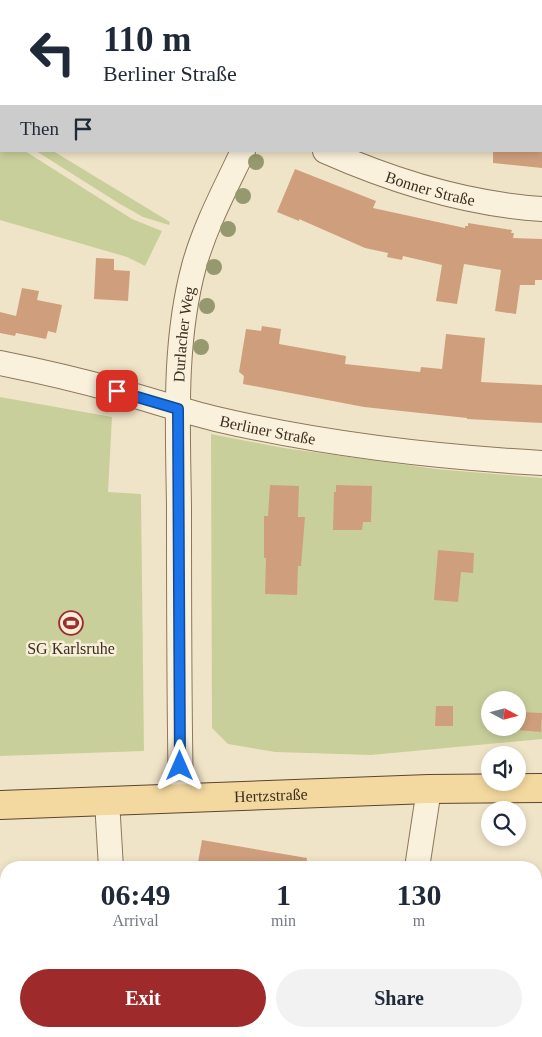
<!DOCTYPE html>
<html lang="en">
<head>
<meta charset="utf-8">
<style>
	body { margin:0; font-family:Georgia,serif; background:#f2f2f3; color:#1f2937; height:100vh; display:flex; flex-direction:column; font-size:19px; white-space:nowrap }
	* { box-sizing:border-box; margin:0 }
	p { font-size:16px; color:#747a83 }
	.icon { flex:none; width:28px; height:28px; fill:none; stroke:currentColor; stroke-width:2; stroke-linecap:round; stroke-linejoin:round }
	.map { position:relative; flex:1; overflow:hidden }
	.sheet { position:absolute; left:0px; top:861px; width:542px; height:176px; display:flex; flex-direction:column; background:#fff; border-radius:20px 20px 0 0; box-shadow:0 2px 8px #0003 }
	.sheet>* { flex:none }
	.top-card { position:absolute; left:0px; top:0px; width:542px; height:152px; box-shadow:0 2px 8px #0003; background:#fff; color:#1f2937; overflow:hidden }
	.needle { width:32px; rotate:97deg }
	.fabs { position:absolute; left:481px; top:691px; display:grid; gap:10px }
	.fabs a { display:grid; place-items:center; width:45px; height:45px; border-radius:50%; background:#fff; box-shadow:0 2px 8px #0003; font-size:25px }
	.pin { position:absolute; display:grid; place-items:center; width:42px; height:42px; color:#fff; margin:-21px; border-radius:10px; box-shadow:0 2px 8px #0006 }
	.me { position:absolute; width:55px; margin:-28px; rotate:0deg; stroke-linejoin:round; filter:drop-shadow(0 0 4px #0008) }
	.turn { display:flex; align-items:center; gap:18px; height:105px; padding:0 20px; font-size:22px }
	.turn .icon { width:65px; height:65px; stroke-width:2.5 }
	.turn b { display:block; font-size:35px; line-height:42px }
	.then { display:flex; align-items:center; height:48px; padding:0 20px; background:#0003; gap:10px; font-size:19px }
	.eta { display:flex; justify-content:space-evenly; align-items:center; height:85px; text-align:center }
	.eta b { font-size:30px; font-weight:600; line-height:35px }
	.button { display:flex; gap:10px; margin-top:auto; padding:10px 20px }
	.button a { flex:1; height:58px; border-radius:30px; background:#9e2a2b; color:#fff; font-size:20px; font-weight:600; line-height:58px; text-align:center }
	.button a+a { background:#f2f2f3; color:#1f2937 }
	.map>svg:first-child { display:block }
	.green { fill:#c9cf9b; fill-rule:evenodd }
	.building { fill:#cf9f7d }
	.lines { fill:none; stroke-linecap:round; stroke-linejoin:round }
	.minor-casing { stroke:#8d765c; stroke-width:26 }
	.major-casing { stroke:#5b4430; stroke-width:30 }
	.minor { stroke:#faf1dc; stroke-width:24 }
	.major { stroke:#f3d9a0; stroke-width:28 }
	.tree { fill:#96986f }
	.route-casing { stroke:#114b97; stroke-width:12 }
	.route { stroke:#1a73e8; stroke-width:9 }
	.labels { text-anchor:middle; stroke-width:5; stroke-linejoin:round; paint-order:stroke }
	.street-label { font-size:16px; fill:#3d2e20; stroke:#f7eed8 }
	.poi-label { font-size:16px; fill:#3d2e20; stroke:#f7eed8 }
</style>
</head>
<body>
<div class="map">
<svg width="542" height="1037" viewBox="0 0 542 1037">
	<rect width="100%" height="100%" fill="#f0e4c8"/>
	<g class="green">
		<polygon points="0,136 1,151 25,151 132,219 162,231 145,266 127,257 0,220"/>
		<polygon points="36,151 53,151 170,222 169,225 143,217 120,204"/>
		<polygon points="0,397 112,417 108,492 141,494 144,751 0,756"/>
		<path d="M211,434L284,448L436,469L542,478V739L371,755L275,752L228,744L212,728ZM490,700H518V728H490Z"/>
	</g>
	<g class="building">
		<polygon points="493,151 542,151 542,168 493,163"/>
		<polygon points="295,169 376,201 373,208 465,228 465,226 468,226 468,223 512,230 511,233 514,233 513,238 542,239 542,280 535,280 535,285 520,285 516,314 495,311 501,270 464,264 457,304 436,301 442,265 403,256 402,260 387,257 388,253 365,248 299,219 299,221 277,212"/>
		<polygon points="96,258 114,259 114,270 130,271 128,301 94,299"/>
		<polygon points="22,288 39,291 37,300 62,305 56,333 48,331 46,339 16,333 15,336 0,333 0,312 16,316"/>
		<polygon points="262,326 281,329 279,344 346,356 345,364 420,372 421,367 442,369 446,334 485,338 481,382 542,385 542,423 467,419 467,418 364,407 243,384 244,376 239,372 246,329 261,331"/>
		<polygon points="270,485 299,486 298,517 305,517 301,566 298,566 297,595 265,594 266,558 264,558 264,516 268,516"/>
		<polygon points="336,485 372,486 371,522 363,522 362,530 333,530 334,492 336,492"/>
		<polygon points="438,550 474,553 473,573 461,572 458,602 434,600"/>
		<polygon points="436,706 453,706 453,726 435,726"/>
		<polygon points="519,712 542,713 541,732 517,730"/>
		<polygon points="202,840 307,858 306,868 197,868"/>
	</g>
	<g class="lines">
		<g class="minor-casing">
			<g id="minor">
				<polyline points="64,0 66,1"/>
				<polyline points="318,1 319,0"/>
				<path id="s1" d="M325,151C395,182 466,204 542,209"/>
				<path id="s2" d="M0,363C40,371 79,380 118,391C151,400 183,411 216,419C323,444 433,457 542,463"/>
				<path id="s3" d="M181,798C179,701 179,604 179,507C178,427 173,344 194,266C205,226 225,189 243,151"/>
				<polyline points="107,801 111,868"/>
				<polyline points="417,868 429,789"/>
				<polyline points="119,1031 120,1037"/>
				<polyline points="390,1037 391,1031"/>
			</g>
		</g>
		<g class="major-casing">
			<g id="major">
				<path id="s4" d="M0,805L429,789L542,788"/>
			</g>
		</g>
		<use href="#minor" class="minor"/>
		<use href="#major" class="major"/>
	</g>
	<g class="tree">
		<circle cx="256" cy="162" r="8"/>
		<circle cx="243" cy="196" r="8"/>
		<circle cx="228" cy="229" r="8"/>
		<circle cx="214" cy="267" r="8"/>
		<circle cx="207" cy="306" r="8"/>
		<circle cx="201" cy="347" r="8"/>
	</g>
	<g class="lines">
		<g class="route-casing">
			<polyline id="route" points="117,391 178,409 180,766"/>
		</g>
		<use href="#route" class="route"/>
	</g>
	<defs>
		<g id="stadium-ring" transform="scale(1.25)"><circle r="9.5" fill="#f7eed8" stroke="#9e2a2b" stroke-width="1.5"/><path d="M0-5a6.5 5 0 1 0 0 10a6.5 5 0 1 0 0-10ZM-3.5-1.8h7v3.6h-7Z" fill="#9e2a2b"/></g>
	</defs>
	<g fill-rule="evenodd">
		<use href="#stadium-ring" x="71" y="623"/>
	</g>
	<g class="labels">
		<g class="street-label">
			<text dy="6" stroke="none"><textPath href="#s1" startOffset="112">Bonner Straße</textPath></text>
			<text dy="6" stroke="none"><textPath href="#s3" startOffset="464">Durlacher Weg</textPath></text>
			<text dy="6" stroke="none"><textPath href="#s2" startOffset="276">Berliner Straße</textPath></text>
			<text dy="6" stroke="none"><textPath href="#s4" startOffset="271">Hertzstraße</textPath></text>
		</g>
		<g class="poi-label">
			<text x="71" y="654">SG Karlsruhe</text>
		</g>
	</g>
</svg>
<div class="fabs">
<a><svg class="needle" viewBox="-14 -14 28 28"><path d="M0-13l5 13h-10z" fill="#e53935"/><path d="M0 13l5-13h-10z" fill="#747a83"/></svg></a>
<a><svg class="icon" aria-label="sound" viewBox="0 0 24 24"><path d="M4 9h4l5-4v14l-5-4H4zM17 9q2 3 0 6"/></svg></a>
<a><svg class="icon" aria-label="search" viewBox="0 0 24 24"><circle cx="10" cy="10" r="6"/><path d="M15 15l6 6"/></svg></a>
</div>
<div class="pin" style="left:117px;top:391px;background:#d93025"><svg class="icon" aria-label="arrive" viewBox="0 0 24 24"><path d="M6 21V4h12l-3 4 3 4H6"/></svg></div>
<svg class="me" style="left:180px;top:766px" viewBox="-20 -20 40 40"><path d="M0-17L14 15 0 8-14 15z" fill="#1a73e8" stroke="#fff" stroke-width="4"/></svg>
<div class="top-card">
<div class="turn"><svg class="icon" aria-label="left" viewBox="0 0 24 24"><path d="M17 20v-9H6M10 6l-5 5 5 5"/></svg><div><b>110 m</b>Berliner Straße</div></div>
<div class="then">Then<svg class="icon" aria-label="arrive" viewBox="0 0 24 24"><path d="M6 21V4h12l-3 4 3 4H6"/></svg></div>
</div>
<section class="sheet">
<div class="eta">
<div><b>06:49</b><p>Arrival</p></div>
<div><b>1</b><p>min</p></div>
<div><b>130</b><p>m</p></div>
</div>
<div class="button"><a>Exit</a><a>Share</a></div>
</section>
</div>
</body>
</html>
